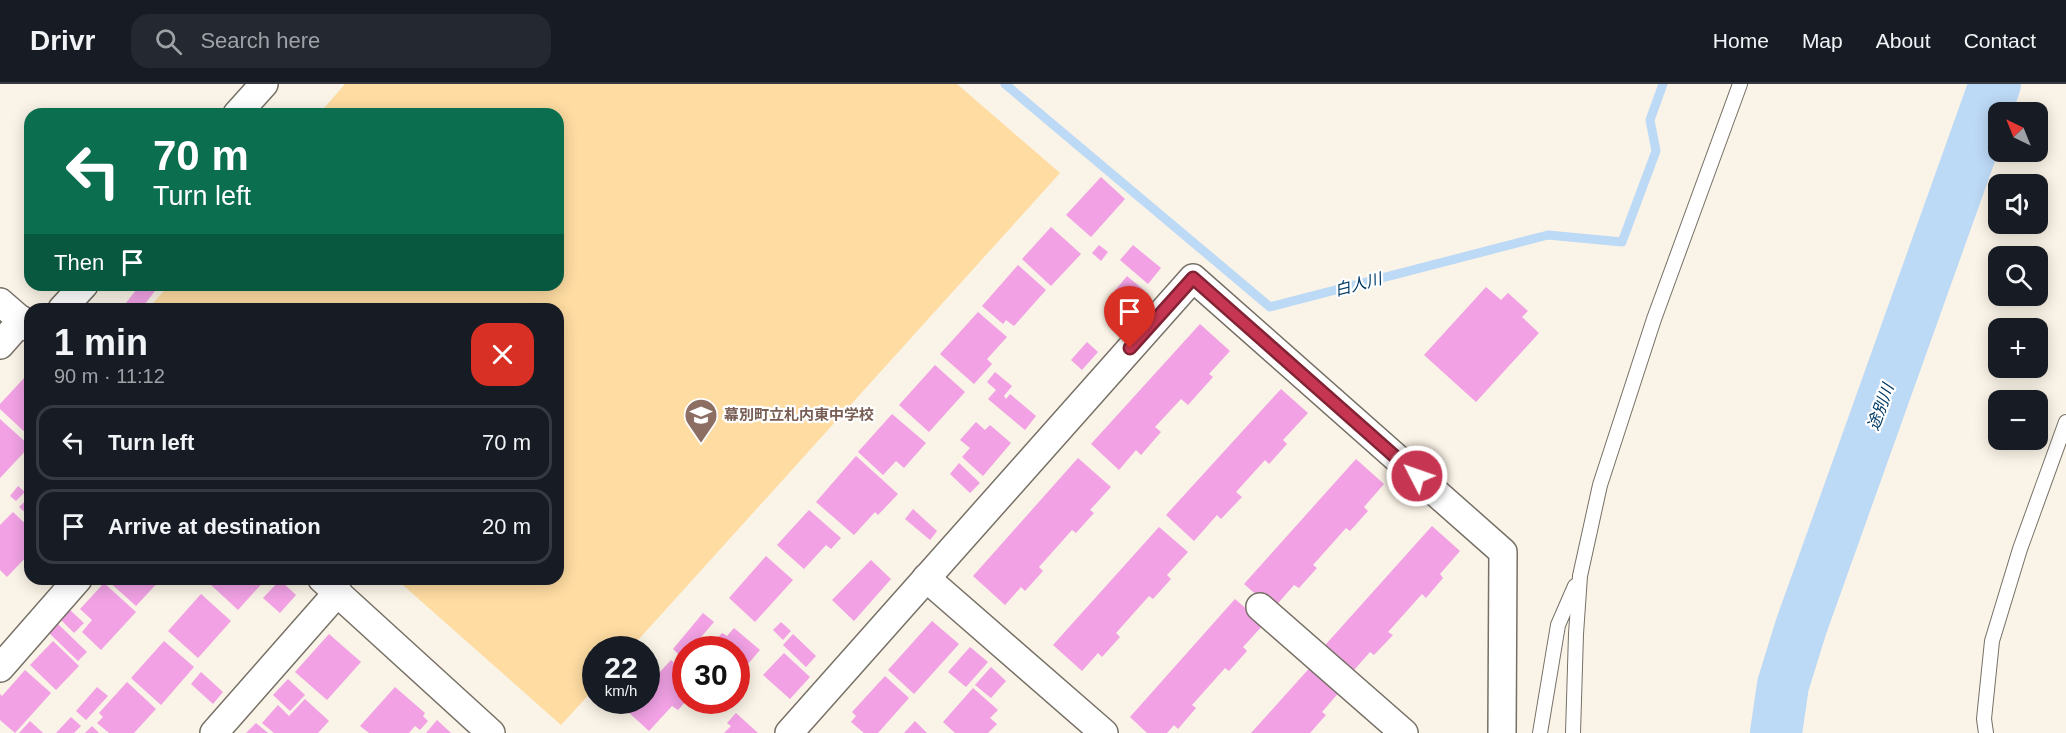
<!DOCTYPE html>
<html lang="en">
<head>
<meta charset="utf-8">
<style>
	body { margin:0; font-family:Arial,"Noto Sans JP",sans-serif; background:#242831; color:#f1f3f6; height:100vh; display:flex; flex-direction:column; font-size:22px; white-space:nowrap }
	* { box-sizing:border-box; margin:0 }
	p { font-size:20px; color:#9ea1a6 }
	.icon { flex:none; width:33px; height:33px; fill:none; stroke:currentColor; stroke-width:2; stroke-linecap:round; stroke-linejoin:round }
	.map { position:relative; flex:1; overflow:hidden }
	.drawer { position:absolute; left:24px; top:219px; width:540px; height:282px; display:flex; flex-direction:column; background:#171b24; border-radius:18px; box-shadow:0 3px 15px #0003 }
	.drawer>* { flex:none }
	.top-card { position:absolute; left:24px; top:24px; width:540px; height:183px; border-radius:18px; box-shadow:0 3px 15px #0003; background:#0b6e4f; color:#fff; overflow:hidden }
	.needle { width:39px; rotate:317deg }
	.tools { position:absolute; left:1988px; top:18px; display:grid; gap:12px }
	.tools a { display:grid; place-items:center; width:60px; height:60px; border-radius:12px; background:#171b24; box-shadow:0 3px 15px #0003; font-size:30px }
	.speed { position:absolute; left:582px; top:552px; display:flex; gap:12px; font-size:30px; font-weight:700; text-align:center }
	.speed>* { display:grid; place-content:center; width:78px; height:78px; border-radius:50%; background:#171b24; box-shadow:0 3px 15px #0003; line-height:1 }
	.speed small { font-size:15px; font-weight:400 }
	.speed .limit { border:9px solid #d22; background:#fff; color:#111 }
	.pin { position:absolute; display:grid; place-items:center; width:51px; height:51px; color:#fff; margin:-62px -26px; border-radius:50% 50% 50% 0; rotate:-45deg; box-shadow:0 0 6px #0007 }
	.pin .icon { rotate:45deg }
	.me { position:absolute; width:66px; margin:-33px; rotate:311deg; stroke-linejoin:round; filter:drop-shadow(0 0 4px #0008) }
	.turn { display:flex; align-items:center; gap:21px; height:126px; padding:0 30px; font-size:27px }
	.turn .icon { width:78px; height:78px; stroke-width:2.5 }
	.turn b { display:block; font-size:42px; line-height:51px }
	.then { display:flex; align-items:center; height:57px; padding:0 30px; background:#0003; gap:12px; font-size:22px }
	.round { display:grid; place-items:center; flex:none; width:63px; height:63px; border-radius:18px; background:#242831 }
	.overview { display:flex; align-items:center; justify-content:space-between; height:102px; padding:0 30px }
	h1 { font-size:36px; font-weight:800; line-height:45px }
	ul { padding:0; list-style:none }
	li { display:flex; align-items:center; gap:18px; height:75px; margin:0 12px 9px; padding:0 18px; border:3px solid #363941; border-radius:18px }
	li div { flex:1 }
	li b { display:block; font-size:22px }
	li em { font-style:normal }
	header { display:flex; align-items:center; gap:36px; box-sizing:border-box; height:84px; padding:0 30px; background:#171b24; border-bottom:2px solid #363941 }
	header strong { font-size:28px }
	nav { display:flex; gap:33px; margin-inline-start:auto; font-size:21px }
	.search { width:420px; height:54px; background:#242831; display:flex; align-items:center; gap:15px; box-sizing:border-box; padding:0 21px; border-radius:18px; color:#9ea1a6; font-size:22px }
	.map>svg:first-child { display:block }
	.green { fill:#fedca2 }
	.lines { fill:none; stroke-linecap:round; stroke-linejoin:round }
	.stream { stroke:#bcd9f6; stroke-width:9 }
	.river { stroke:#bcd9f6; stroke-width:52 }
	.building { fill:#f1a1e4 }
	.service-casing { stroke:#767066; stroke-width:16 }
	.minor-casing { stroke:#767066; stroke-width:30 }
	.service { stroke:#fff; stroke-width:14 }
	.minor { stroke:#fff; stroke-width:27 }
	.route-casing { stroke:#812335; stroke-width:15 }
	.route { stroke:#c63652; stroke-width:10 }
	.labels { text-anchor:middle; stroke-width:4.5; stroke-linejoin:round; paint-order:stroke }
	.education-label { font-size:15px; font-weight:bold; fill:#785e54; stroke:#fff; text-anchor:start }
	.water-label { font-size:16px; font-style:italic; fill:#003a66; stroke:#fff }
</style>
</head>
<body>
<header>
<strong>Drivr</strong>
<div class="search"><svg class="icon" aria-label="search" viewBox="0 0 24 24"><circle cx="10" cy="10" r="6"/><path d="M15 15l6 6"/></svg>Search here</div>
<nav><a>Home</a><a>Map</a><a>About</a><a>Contact</a></nav>
</header>
<div class="map">
<svg width="2066" height="649" viewBox="0 0 2066 649">
	<rect width="100%" height="100%" fill="#faf3e7"/>
	<polygon class="green" points="345,0 957,0 1060,89 630,565 596,566 595,604 561,641 396,495 558,495 558,225 148,225 169,201 558,201 558,30 319,30"/>
	<g class="lines">
		<polyline class="stream" points="1005,0 1270,223 1548,151 1622,158 1656,67 1650,36 1663,0"/>
		<polyline class="river" points="1776,649 1783,601 1801,543 1995,0"/>
	</g>
	<g class="building">
		<polygon points="1101,93 1125,115 1091,153 1066,131"/>
		<polygon points="1051,143 1081,170 1051,202 1022,175"/>
		<polygon points="1099,161 1108,168 1101,177 1092,169"/>
		<polygon points="1133,161 1161,184 1148,200 1120,176"/>
		<polygon points="1018,181 1046,206 1014,242 1006,236 1003,240 982,222"/>
		<polygon points="1127,192 1145,207 1129,225 1112,210"/>
		<polygon points="140,201 147,201 155,207 141,225 123,225 122,224"/>
		<polygon points="1486,203 1501,216 1508,209 1528,227 1522,233 1539,249 1476,318 1424,271"/>
		<polygon points="978,228 1007,253 987,275 992,280 974,300 940,270"/>
		<polygon points="1200,240 1230,267 1209,290 1213,293 1188,321 1181,315 1155,343 1161,348 1141,371 1136,366 1119,386 1091,360"/>
		<polygon points="1087,258 1098,268 1082,286 1071,276"/>
		<polygon points="935,281 965,308 929,348 899,321"/>
		<polygon points="995,288 1012,302 1004,312 1006,315 1010,310 1036,332 1025,346 988,315 996,306 987,298"/>
		<polygon points="26,292 30,296 29,352 0,325 0,320"/>
		<polygon points="1281,305 1308,329 1283,356 1287,360 1269,380 1265,376 1236,408 1242,413 1221,435 1217,431 1194,457 1166,431"/>
		<polygon points="892,330 926,359 904,384 896,377 883,391 858,368"/>
		<polygon points="0,335 30,362 0,394"/>
		<polygon points="976,338 985,346 990,341 1011,359 983,392 962,373 970,364 960,356"/>
		<polygon points="856,372 898,410 878,431 875,428 854,451 816,418"/>
		<polygon points="1078,374 1111,403 1090,426 1094,429 1076,449 1072,446 1039,483 1043,487 1025,507 1021,503 1005,521 973,492"/>
		<polygon points="1356,375 1384,400 1364,423 1368,427 1350,447 1346,444 1313,481 1317,484 1299,504 1294,501 1273,525 1244,500"/>
		<polygon points="959,379 980,399 970,409 950,390"/>
		<polygon points="18,402 25,408 16,417 10,412"/>
		<polygon points="30,405 30,433 19,423 30,412 26,409"/>
		<polygon points="913,425 937,447 930,456 905,435"/>
		<polygon points="809,426 841,454 831,465 826,461 804,485 777,461"/>
		<polygon points="13,428 30,444 30,469 7,493 0,486 0,441"/>
		<polygon points="1432,442 1460,467 1440,490 1443,494 1426,514 1422,510 1388,548 1393,551 1374,571 1370,568 1347,594 1319,568"/>
		<polygon points="1159,443 1188,468 1167,491 1171,495 1153,515 1149,512 1116,549 1120,553 1102,573 1098,569 1082,587 1053,561"/>
		<polygon points="766,472 793,496 755,538 729,514"/>
		<polygon points="871,476 891,495 854,537 832,516"/>
		<polygon points="106,495 161,495 136,522"/>
		<polygon points="217,495 266,495 238,526 211,501"/>
		<polygon points="280,496 296,511 280,529 263,514"/>
		<polygon points="104,499 136,528 101,566 82,548 92,536 80,525"/>
		<polygon points="201,510 231,537 198,574 168,547"/>
		<polygon points="1235,515 1264,540 1243,563 1247,567 1229,587 1225,584 1192,621 1196,624 1178,645 1174,641 1167,649 1147,649 1130,633"/>
		<polygon points="70,526 84,539 74,549 61,536"/>
		<polygon points="703,529 714,538 690,566 686,566 686,577 673,565"/>
		<polygon points="932,537 959,560 914,610 888,586"/>
		<polygon points="781,538 791,547 783,556 773,546"/>
		<polygon points="58,540 87,568 78,577 49,549"/>
		<polygon points="734,544 760,566 736,594 736,566 709,564 722,549 727,552"/>
		<polygon points="329,550 361,578 327,616 295,588"/>
		<polygon points="793,550 816,572 806,583 783,561"/>
		<polygon points="53,557 79,582 56,606 30,581"/>
		<polygon points="164,557 194,583 161,621 131,594"/>
		<polygon points="970,563 988,578 966,603 948,588"/>
		<polygon points="784,569 810,593 790,615 763,591"/>
		<polygon points="671,576 686,589 686,607 683,610 686,613 686,617 678,626 672,622 649,647 626,626 634,616 646,616 646,603"/>
		<polygon points="1314,579 1342,605 1322,628 1326,631 1310,649 1251,649"/>
		<polygon points="991,583 1006,597 991,614 975,601"/>
		<polygon points="25,586 51,609 15,649 0,636 0,610 2,612"/>
		<polygon points="201,588 223,608 213,620 191,600"/>
		<polygon points="885,592 909,614 878,649 864,649 851,638 856,632 852,628"/>
		<polygon points="288,595 305,611 290,627 273,611"/>
		<polygon points="127,598 156,625 134,649 109,649 97,639 103,633 99,629"/>
		<polygon points="97,603 108,612 86,636 76,627"/>
		<polygon points="395,603 425,629 423,632 428,637 420,646 415,642 409,649 369,649 360,642"/>
		<polygon points="973,604 998,626 990,634 997,640 988,649 955,649 943,638"/>
		<polygon points="305,615 329,637 318,649 274,649 262,639 278,621 289,632"/>
		<polygon points="736,629 758,649 724,649 731,642 727,639"/>
		<polygon points="71,633 81,642 74,649 56,649"/>
		<polygon points="437,636 451,649 426,649"/>
		<polygon points="30,637 43,649 19,649"/>
		<polygon points="915,637 927,649 904,649"/>
		<polygon points="256,639 268,649 246,649"/>
		<polygon points="92,642 99,649 85,649"/>
	</g>
	<g class="lines">
		<g class="service-casing">
			<g id="service">
				<polyline points="1540,649 1558,541 1575,502"/>
				<polyline points="1573,649 1576,550 1580,492 1600,401 1654,235 1740,0"/>
				<polyline points="1986,649 1984,635 1992,557 2020,465 2066,338"/>
			</g>
		</g>
		<g class="minor-casing">
			<g id="minor">
				<polyline points="237,30 264,0"/>
				<polyline points="0,218 30,244"/>
				<polyline points="62,225 84,201"/>
				<polyline points="0,261 22,236"/>
				<polyline points="926,494 1104,649"/>
				<polyline points="322,495 491,649"/>
				<polyline points="1260,523 1404,649"/>
				<polyline points="0,584 78,495"/>
				<polyline points="214,649 338,508"/>
				<polyline points="789,649 1193,194 1503,468 1502,649"/>
			</g>
		</g>
		<use href="#service" class="service"/>
		<use href="#minor" class="minor"/>
	</g>
	<g class="lines">
		<g class="route-casing">
			<polyline id="route" points="1130,264 1193,194 1417,392"/>
		</g>
		<use href="#route" class="route"/>
	</g>
	<defs>
		<g id="school-pin" transform="scale(1.725)"><path d="M0 17L-7.5 6A9.5 9.5 0 1 1 7.5 6Z" fill="#8d6e63" stroke="#fff"/><path d="M0-5L7-2L0 1L-7-2ZM-4 1L0 2.5L4 1V4Q0 6-4 4Z" fill="#fff"/></g>
	</defs>
	<g fill-rule="evenodd">
		<use href="#school-pin" x="701" y="331"/>
	</g>
	<g class="labels">
		<g class="education-label">
			<text x="724" y="336">幕別町立札内東中学校</text>
		</g>
		<g class="water-label">
			<text transform="translate(1358 200) rotate(-15)" y="6">白人川</text>
			<text transform="translate(1880 323) rotate(-70)" y="6">途別川</text>
		</g>
	</g>
</svg>
<div class="tools">
<a><svg class="needle" viewBox="-14 -14 28 28"><path d="M0-13l5 13h-10z" fill="#e53935"/><path d="M0 13l5-13h-10z" fill="#9ea1a6"/></svg></a>
<a><svg class="icon" aria-label="sound" viewBox="0 0 24 24"><path d="M4 9h4l5-4v14l-5-4H4zM17 9q2 3 0 6"/></svg></a>
<a><svg class="icon" aria-label="search" viewBox="0 0 24 24"><circle cx="10" cy="10" r="6"/><path d="M15 15l6 6"/></svg></a>
<a>+</a>
<a>−</a>
</div>
<div class="speed"><div>22<small>km/h</small></div><div class="limit">30</div></div>
<div class="pin" style="left:1130px;top:264px;background:#d93025"><svg class="icon" aria-label="arrive" viewBox="0 0 24 24"><path d="M6 21V4h12l-3 4 3 4H6"/></svg></div>
<svg class="me" style="left:1417px;top:392px" viewBox="-20 -20 40 40"><circle r="17" fill="#c63652" stroke="#fff" stroke-width="3"/><path d="M0-11L8 9 0 5-8 9z" fill="#fff"/></svg>
<div class="top-card">
<div class="turn"><svg class="icon" aria-label="left" viewBox="0 0 24 24"><path d="M17 20v-9H6M10 6l-5 5 5 5"/></svg><div><b>70 m</b>Turn left</div></div>
<div class="then">Then<svg class="icon" aria-label="arrive" viewBox="0 0 24 24"><path d="M6 21V4h12l-3 4 3 4H6"/></svg></div>
</div>
<section class="drawer">
<div class="overview"><div><h1>1 min</h1><p>90 m · 11:12</p></div><a class="round" style="background:#d93025;color:#fff"><svg class="icon" aria-label="close" viewBox="0 0 24 24"><path d="M6 6l12 12M18 6L6 18"/></svg></a></div>
<ul>
<li><svg class="icon" aria-label="left" viewBox="0 0 24 24"><path d="M17 20v-9H6M10 6l-5 5 5 5"/></svg><div><b>Turn left</b></div><em>70 m</em></li>
<li><svg class="icon" aria-label="arrive" viewBox="0 0 24 24"><path d="M6 21V4h12l-3 4 3 4H6"/></svg><div><b>Arrive at destination</b></div><em>20 m</em></li>
</ul>
</section>
</div>
</body>
</html>
